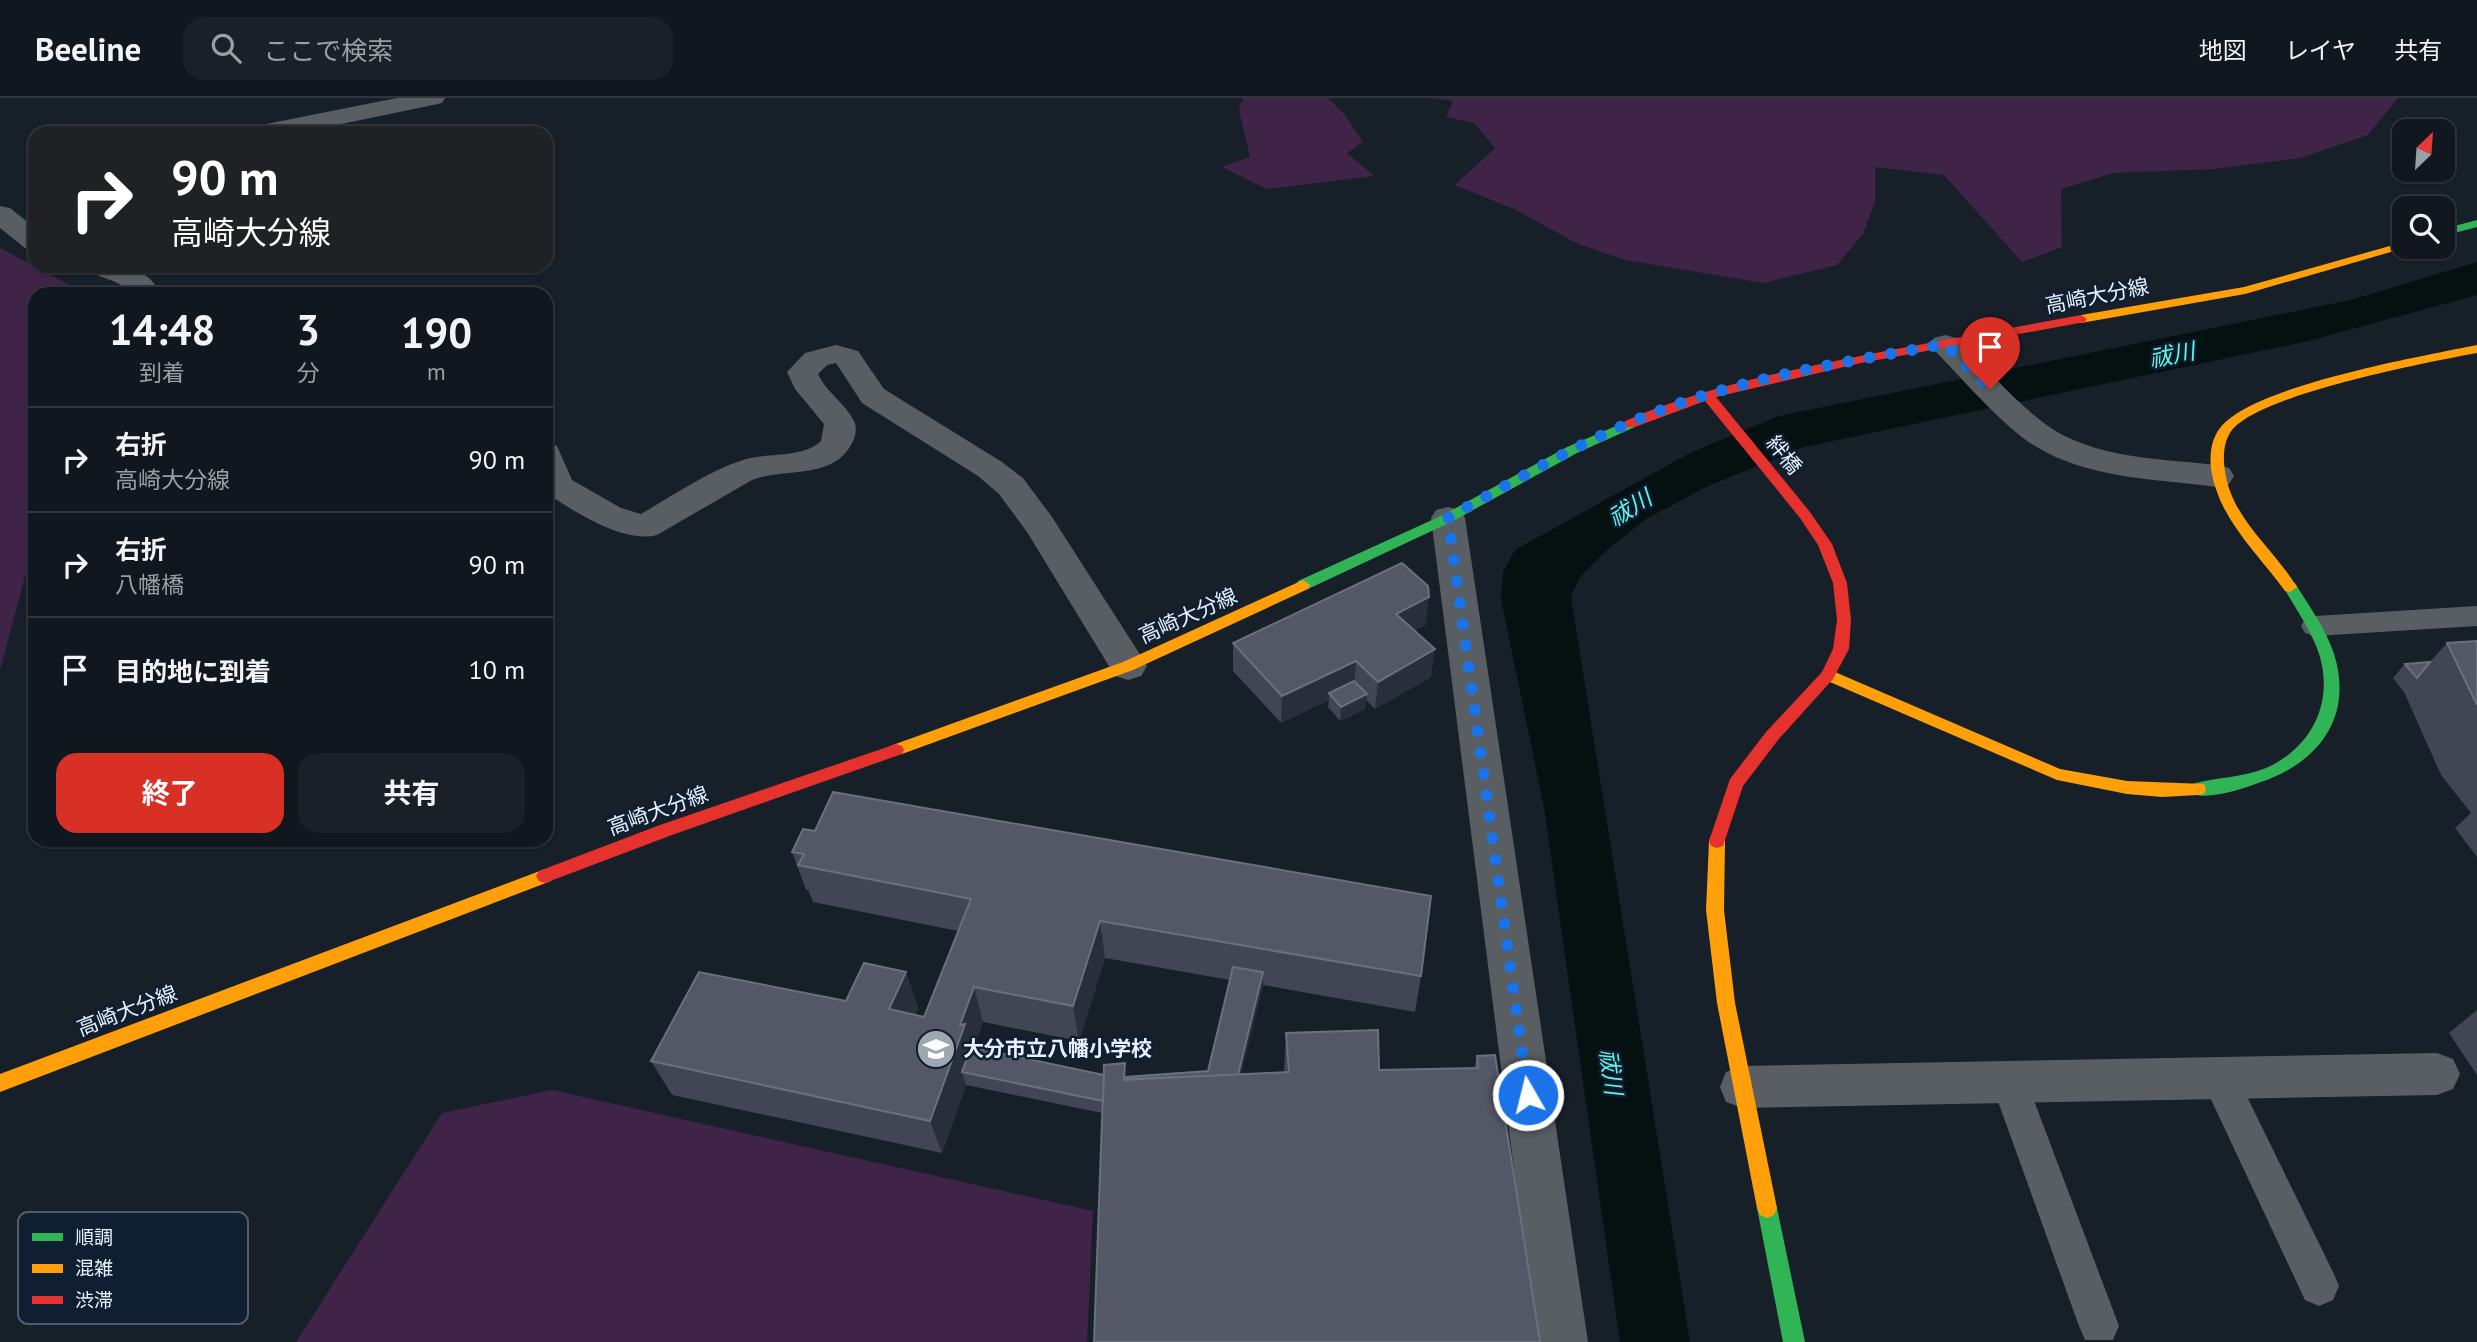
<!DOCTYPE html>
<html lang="ja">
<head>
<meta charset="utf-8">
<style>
	body { margin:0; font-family:"PT Sans","Noto Sans JP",sans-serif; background:#1a2027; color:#f1f3f6; height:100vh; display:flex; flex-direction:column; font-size:26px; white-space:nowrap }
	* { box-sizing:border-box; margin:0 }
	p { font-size:23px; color:#9c9fa4 }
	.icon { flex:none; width:38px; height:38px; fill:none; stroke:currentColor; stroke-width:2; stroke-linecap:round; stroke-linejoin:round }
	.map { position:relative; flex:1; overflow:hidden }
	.panel { position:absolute; left:28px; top:189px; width:525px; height:560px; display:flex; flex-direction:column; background:#11171e; border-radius:21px; box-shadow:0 2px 5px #0004,0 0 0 2px #30363c }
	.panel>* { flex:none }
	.hud { position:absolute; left:28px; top:28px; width:525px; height:147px; border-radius:21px; box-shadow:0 2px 5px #0004,0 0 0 2px #30363c; background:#202124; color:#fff; overflow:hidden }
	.needle { width:46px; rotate:25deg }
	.controls { position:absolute; left:2392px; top:21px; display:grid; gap:14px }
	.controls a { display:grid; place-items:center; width:63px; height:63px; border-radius:14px; background:#11171e; box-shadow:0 2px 5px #0004,0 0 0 2px #30363c; font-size:35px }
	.pin { position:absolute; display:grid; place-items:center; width:60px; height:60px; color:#fff; margin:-72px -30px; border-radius:50% 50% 50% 0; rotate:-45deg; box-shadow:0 0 7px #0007 }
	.pin .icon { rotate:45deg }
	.me { position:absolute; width:77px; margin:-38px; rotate:352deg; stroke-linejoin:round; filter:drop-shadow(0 0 5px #0008) }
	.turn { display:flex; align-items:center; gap:24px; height:147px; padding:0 28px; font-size:32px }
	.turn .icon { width:91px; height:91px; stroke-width:2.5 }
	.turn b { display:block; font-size:49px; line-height:60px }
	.eta { display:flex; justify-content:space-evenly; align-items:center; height:119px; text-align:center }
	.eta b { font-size:42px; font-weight:700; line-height:49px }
	.primary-button { display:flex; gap:14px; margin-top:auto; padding:14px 28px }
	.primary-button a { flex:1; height:80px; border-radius:21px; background:#d93025; color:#fff; font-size:28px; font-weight:700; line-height:80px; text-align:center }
	.primary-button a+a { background:#1a2027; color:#f1f3f6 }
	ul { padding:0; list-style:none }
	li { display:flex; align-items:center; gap:21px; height:105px; padding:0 28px; border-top:2px solid #30363c }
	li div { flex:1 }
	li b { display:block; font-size:26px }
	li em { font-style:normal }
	header { display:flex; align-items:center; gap:42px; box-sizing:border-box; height:98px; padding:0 35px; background:#11171e; border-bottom:2px solid #30363c }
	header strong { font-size:33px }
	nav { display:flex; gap:38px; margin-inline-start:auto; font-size:24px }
	.search { width:490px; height:63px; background:#1a2027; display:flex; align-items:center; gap:18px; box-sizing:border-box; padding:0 24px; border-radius:21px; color:#9c9fa4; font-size:26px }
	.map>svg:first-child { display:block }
	.green { fill:#402448 }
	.water { fill:#051010 }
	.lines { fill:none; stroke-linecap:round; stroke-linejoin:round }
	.lane { fill:#585e61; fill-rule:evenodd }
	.street { fill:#585e61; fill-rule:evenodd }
	.fast { fill:#30b455; fill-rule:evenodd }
	.slow { fill:#ff9f0a; fill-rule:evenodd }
	.jam { fill:#e5322d; fill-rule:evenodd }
	.wall { fill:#414554; fill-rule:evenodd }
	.shaded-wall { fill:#292e3b }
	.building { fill:#535766; stroke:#6a707e; stroke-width:2 }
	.route { stroke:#1a73e8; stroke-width:12; stroke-dasharray:0 21.6 }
	.labels { text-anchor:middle; stroke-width:5; stroke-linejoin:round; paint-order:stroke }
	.street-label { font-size:21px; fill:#e7f1fe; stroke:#0f1e30 }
	.poi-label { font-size:21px; font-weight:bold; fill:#e7f1fe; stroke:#0f1e30; text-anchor:start }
	.water-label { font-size:23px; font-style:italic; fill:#63f3e9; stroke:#0f1e30 }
	.key { fill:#0f1e30; stroke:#505d6e; stroke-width:2 }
	.key-label { font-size:19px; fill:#e7f1fe }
</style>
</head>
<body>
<header>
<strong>Beeline</strong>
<div class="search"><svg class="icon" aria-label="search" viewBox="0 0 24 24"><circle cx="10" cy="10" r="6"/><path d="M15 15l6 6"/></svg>ここで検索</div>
<nav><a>地図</a><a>レイヤ</a><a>共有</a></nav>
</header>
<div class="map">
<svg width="2477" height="1244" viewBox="0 0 2477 1244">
	<rect width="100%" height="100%" fill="#171f28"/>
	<g class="green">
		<polygon points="1243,0 1328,0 1345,17 1363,44 1347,55 1374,78 1267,91 1222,69 1250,59 1239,12"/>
		<polygon points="1432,0 2398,0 2368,37 2300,60 2215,71 2113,75 2061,91 2062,149 2022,164 1944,77 1875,69 1875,104 1863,136 1837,167 1763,185 1625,162 1578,146 1516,112 1455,87 1495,50 1474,25 1446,19 1453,3"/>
		<polygon points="0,150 86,196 35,196 35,441 0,572"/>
		<polygon points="552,992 1093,1113 1087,1244 296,1244 442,1015"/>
	</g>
	<polygon class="water" points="2477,164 2477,197 2304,244 1804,349 1708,388 1646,421 1608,451 1581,478 1571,498 1576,531 1690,1244 1620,1244 1544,709 1501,501 1503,474 1515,452 1692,354 1779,318 2351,202"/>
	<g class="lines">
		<g class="lane">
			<polygon points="2477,508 2477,528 2315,538 2305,535 2301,528 2305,521 2315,518"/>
			<polygon points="2219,964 2232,968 2333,1174 2339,1188 2333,1202 2319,1208 2305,1202 2201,980 2206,968"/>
			<polygon points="2009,968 2022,972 2027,984 2119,1228 2113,1242 2085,1242 2079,1228 1991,984 1996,972"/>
		</g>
		<g class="street">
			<polygon points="397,0 445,0 442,5 433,7 298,35 248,35 252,30 261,27"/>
			<polygon points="0,108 10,110 35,130 35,152 25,150 0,130"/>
			<path d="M86,168C123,168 139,162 162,196H132C118,179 95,182 86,168Z"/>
			<path d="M1945,237L1956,240C1985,268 2024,315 2059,335C2106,361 2165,361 2217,367L2229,370L2234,378L2229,386L2217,389C2157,381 2088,381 2035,348C2001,327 1964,282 1934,252L1930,246L1934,240Z"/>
			<path d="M836,247L858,253L884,291L1002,364L1023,380L1052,419L1141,558L1147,568L1141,578L1128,582L1115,578L1027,434L999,396L978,378L862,305L836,265L827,267L818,276C826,294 845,305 854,323C857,329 856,337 853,343C835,383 785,369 752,382L657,437C623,446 574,413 546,395V345L557,348L572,382L621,410L641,416C674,397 706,374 743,362C767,354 802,361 821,343L824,326L795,291L787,274L805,255Z"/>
			<polygon points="1448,409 1460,412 1465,420 1588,1244 1536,1244 1431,420 1436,412"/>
			<polygon points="2437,955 2453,961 2460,976 2453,991 2437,997 1743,1010 1726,1004 1720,989 1726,974 1743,968"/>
		</g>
		<g class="fast">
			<polygon points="2477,122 2477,129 2443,138 2443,131"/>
			<polygon points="1630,322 1635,323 1635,329 1577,355 1453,423 1308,491 1303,492 1296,487 1298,483 1443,417 1567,349"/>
			<path d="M2290,484L2295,485C2309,508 2326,531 2334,556C2354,619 2318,665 2261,684C2242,691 2211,702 2192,696L2190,691L2192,686C2216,679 2242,680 2266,670C2314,649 2336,600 2317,550C2308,528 2295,509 2283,489Z"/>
			<polygon points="1767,1100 1774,1103 1777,1110 1805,1244 1783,1244 1757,1110 1760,1103"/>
		</g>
		<g class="slow">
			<polygon points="2404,144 2404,149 2408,149 2245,196 2081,225 2075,221 2081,217 2244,189"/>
			<path d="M2477,247V255C2429,264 2253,297 2230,335C2220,351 2224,376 2230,393C2243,429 2277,456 2297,489L2290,494L2285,493C2262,461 2228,429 2216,391C2209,372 2207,347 2220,330C2251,288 2423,258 2477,247Z"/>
			<polygon points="1303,482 1310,487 1308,491 1133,572 902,656 890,656 888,652 890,648 1123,564"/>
			<polygon points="1828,571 2060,671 2127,683 2204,686 2206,691 2204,696 2198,697 2162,699 2127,696 2057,682 1823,581 1820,577 1823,573"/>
			<polygon points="1717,736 1723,738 1725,743 1724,812 1735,905 1777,1110 1774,1117 1767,1120 1760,1117 1757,1110 1717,905 1706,812 1709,743 1711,738"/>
			<polygon points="545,771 551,773 554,778 551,783 0,994 0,976"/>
		</g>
		<g class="jam">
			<path d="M2081,217L2087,221L2085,224L1861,265L1716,299L1810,414L1832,446L1847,485L1851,522L1849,551L1833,581L1778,642L1743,688L1723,748L1717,750L1711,748L1709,743L1730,681L1766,634L1822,574L1833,551L1837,522L1833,485L1818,447L1800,420L1705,303L1635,329H1625V323C1694,293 1767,277 1840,262C1920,246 2001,232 2081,217Z"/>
			<polygon points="896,646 902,648 904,652 902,656 672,737 545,785 539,783 536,778 539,773 660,727"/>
		</g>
	</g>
	<g class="wall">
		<polygon points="1426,527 1415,532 1431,579 1375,611 1366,602 1365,611 1340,623 1328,609 1329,602 1281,625 1233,573 1233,545"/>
		<polygon points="2477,543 2477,759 2455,730 2471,715 2441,677 2404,594 2393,580 2405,566 2430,564 2447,545"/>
		<path d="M792,754L1421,878L1415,914L1263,887L1241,976L1284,975L1286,935L1379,972L1474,970L1477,958L1540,1244L1102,1015L966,987L942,1055L672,997L651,963L846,903L906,874L918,910L915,917L924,919L958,833L813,804L808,792H806ZM1105,860L1230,882L1208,973L1126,979L1104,977L974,949L983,924L1079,943Z"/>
		<polygon points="2477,912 2477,977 2449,935"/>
	</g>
	<g class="shaded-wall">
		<polygon points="1429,499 1426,527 1393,543 1396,516"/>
		<polygon points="1435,551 1431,579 1375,611 1378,584"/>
		<polygon points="1356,563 1354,591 1329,595 1329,602 1281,625 1282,598"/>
		<polygon points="1367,596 1365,611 1340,623 1341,609"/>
		<polygon points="1100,823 1105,860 1079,943 1073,908"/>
		<polygon points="906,874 918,910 901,946 889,911"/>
		<polygon points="1263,874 1263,887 1238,988 1238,976"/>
		<polygon points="974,889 983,924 973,954 962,974 966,987 942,1055 930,1023 960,927"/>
	</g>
	<g class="building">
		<polygon points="1402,465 1428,488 1429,499 1396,516 1435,551 1378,584 1356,563 1282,598 1233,545"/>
		<polygon points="2477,543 2477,607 2447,545"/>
		<polygon points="2430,564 2417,580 2405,566"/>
		<polygon points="1354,583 1367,596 1341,609 1329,595"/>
		<polygon points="833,694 1431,798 1421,878 1100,823 1073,908 974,889 960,927 965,926 930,1023 651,963 699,874 846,903 864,865 906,874 889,911 924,919 971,801 798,767 804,756 792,754 803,731 815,733"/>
		<polygon points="1233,869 1263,874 1238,977 1127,981 1126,979 1208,973"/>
		<polygon points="1378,932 1379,972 1478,970 1477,958 1495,957 1540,1244 1094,1244 1104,967 1125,965 1124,982 1289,974 1286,935"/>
		<polygon points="971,949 1104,977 1103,1003 962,974"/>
	</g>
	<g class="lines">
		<path class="route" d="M1528,997L1448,420C1514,383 1580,344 1651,316C1744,279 1847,264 1945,246L1990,291"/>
	</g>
	<defs>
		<g id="school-disc" transform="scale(2.0125)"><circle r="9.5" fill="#9ea8b3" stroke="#0f1e30"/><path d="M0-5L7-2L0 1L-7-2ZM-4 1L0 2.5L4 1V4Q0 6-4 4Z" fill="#fff"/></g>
	</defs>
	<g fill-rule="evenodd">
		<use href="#school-disc" x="936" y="951"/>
	</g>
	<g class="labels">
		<g class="street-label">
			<text transform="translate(2097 198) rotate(-11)" y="7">高崎大分線</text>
			<text transform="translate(1784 357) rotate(51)" y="7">絆橋</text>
			<text transform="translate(1188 518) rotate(-24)" y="7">高崎大分線</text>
			<text transform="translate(658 713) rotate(-20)" y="7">高崎大分線</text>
			<text transform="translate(127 913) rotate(-21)" y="7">高崎大分線</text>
		</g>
		<g class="poi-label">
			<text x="963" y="958">大分市立八幡小学校</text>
		</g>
		<g class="water-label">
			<text transform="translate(2172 257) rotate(-11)" y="8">祓川</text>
			<text transform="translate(1630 410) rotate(-32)" y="8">祓川</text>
			<text transform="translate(1611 974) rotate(82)" y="8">祓川</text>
		</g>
	</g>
	<rect x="18" y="1114" width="230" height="112" rx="10" class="key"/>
	<rect x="32" y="1135" width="31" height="8" fill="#30b455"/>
	<rect x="32" y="1166" width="31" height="9" fill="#ff9f0a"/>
	<rect x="32" y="1198" width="31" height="8" fill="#e5322d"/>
	<g class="key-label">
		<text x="75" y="1146">順調</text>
		<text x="75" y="1177">混雑</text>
		<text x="75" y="1209">渋滞</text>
	</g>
</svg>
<div class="controls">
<a><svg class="needle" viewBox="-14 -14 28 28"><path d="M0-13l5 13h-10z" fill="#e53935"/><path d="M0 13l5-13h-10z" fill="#9c9fa4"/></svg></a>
<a><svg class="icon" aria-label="search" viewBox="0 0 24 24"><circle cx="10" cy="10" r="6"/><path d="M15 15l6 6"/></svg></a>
</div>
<div class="pin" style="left:1990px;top:291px;background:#d93025"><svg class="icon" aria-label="arrive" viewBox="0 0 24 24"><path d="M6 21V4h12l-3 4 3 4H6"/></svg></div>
<svg class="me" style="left:1528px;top:997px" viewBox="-20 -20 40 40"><circle r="17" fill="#1a73e8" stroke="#fff" stroke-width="3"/><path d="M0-11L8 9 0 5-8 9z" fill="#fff"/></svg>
<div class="hud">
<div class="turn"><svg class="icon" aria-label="right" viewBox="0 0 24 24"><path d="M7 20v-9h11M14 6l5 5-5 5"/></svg><div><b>90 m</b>高崎大分線</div></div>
</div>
<section class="panel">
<div class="eta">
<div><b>14:48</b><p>到着</p></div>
<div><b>3</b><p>分</p></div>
<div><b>190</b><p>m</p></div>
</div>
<ul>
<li><svg class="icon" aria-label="right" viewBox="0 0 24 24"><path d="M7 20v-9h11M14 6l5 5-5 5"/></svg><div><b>右折</b><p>高崎大分線</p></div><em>90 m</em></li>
<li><svg class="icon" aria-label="right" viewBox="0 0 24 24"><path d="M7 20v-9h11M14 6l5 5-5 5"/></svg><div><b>右折</b><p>八幡橋</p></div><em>90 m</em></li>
<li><svg class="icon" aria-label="arrive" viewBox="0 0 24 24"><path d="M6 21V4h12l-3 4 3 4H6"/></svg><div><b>目的地に到着</b></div><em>10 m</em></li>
</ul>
<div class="primary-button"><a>終了</a><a>共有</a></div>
</section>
</div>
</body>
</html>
